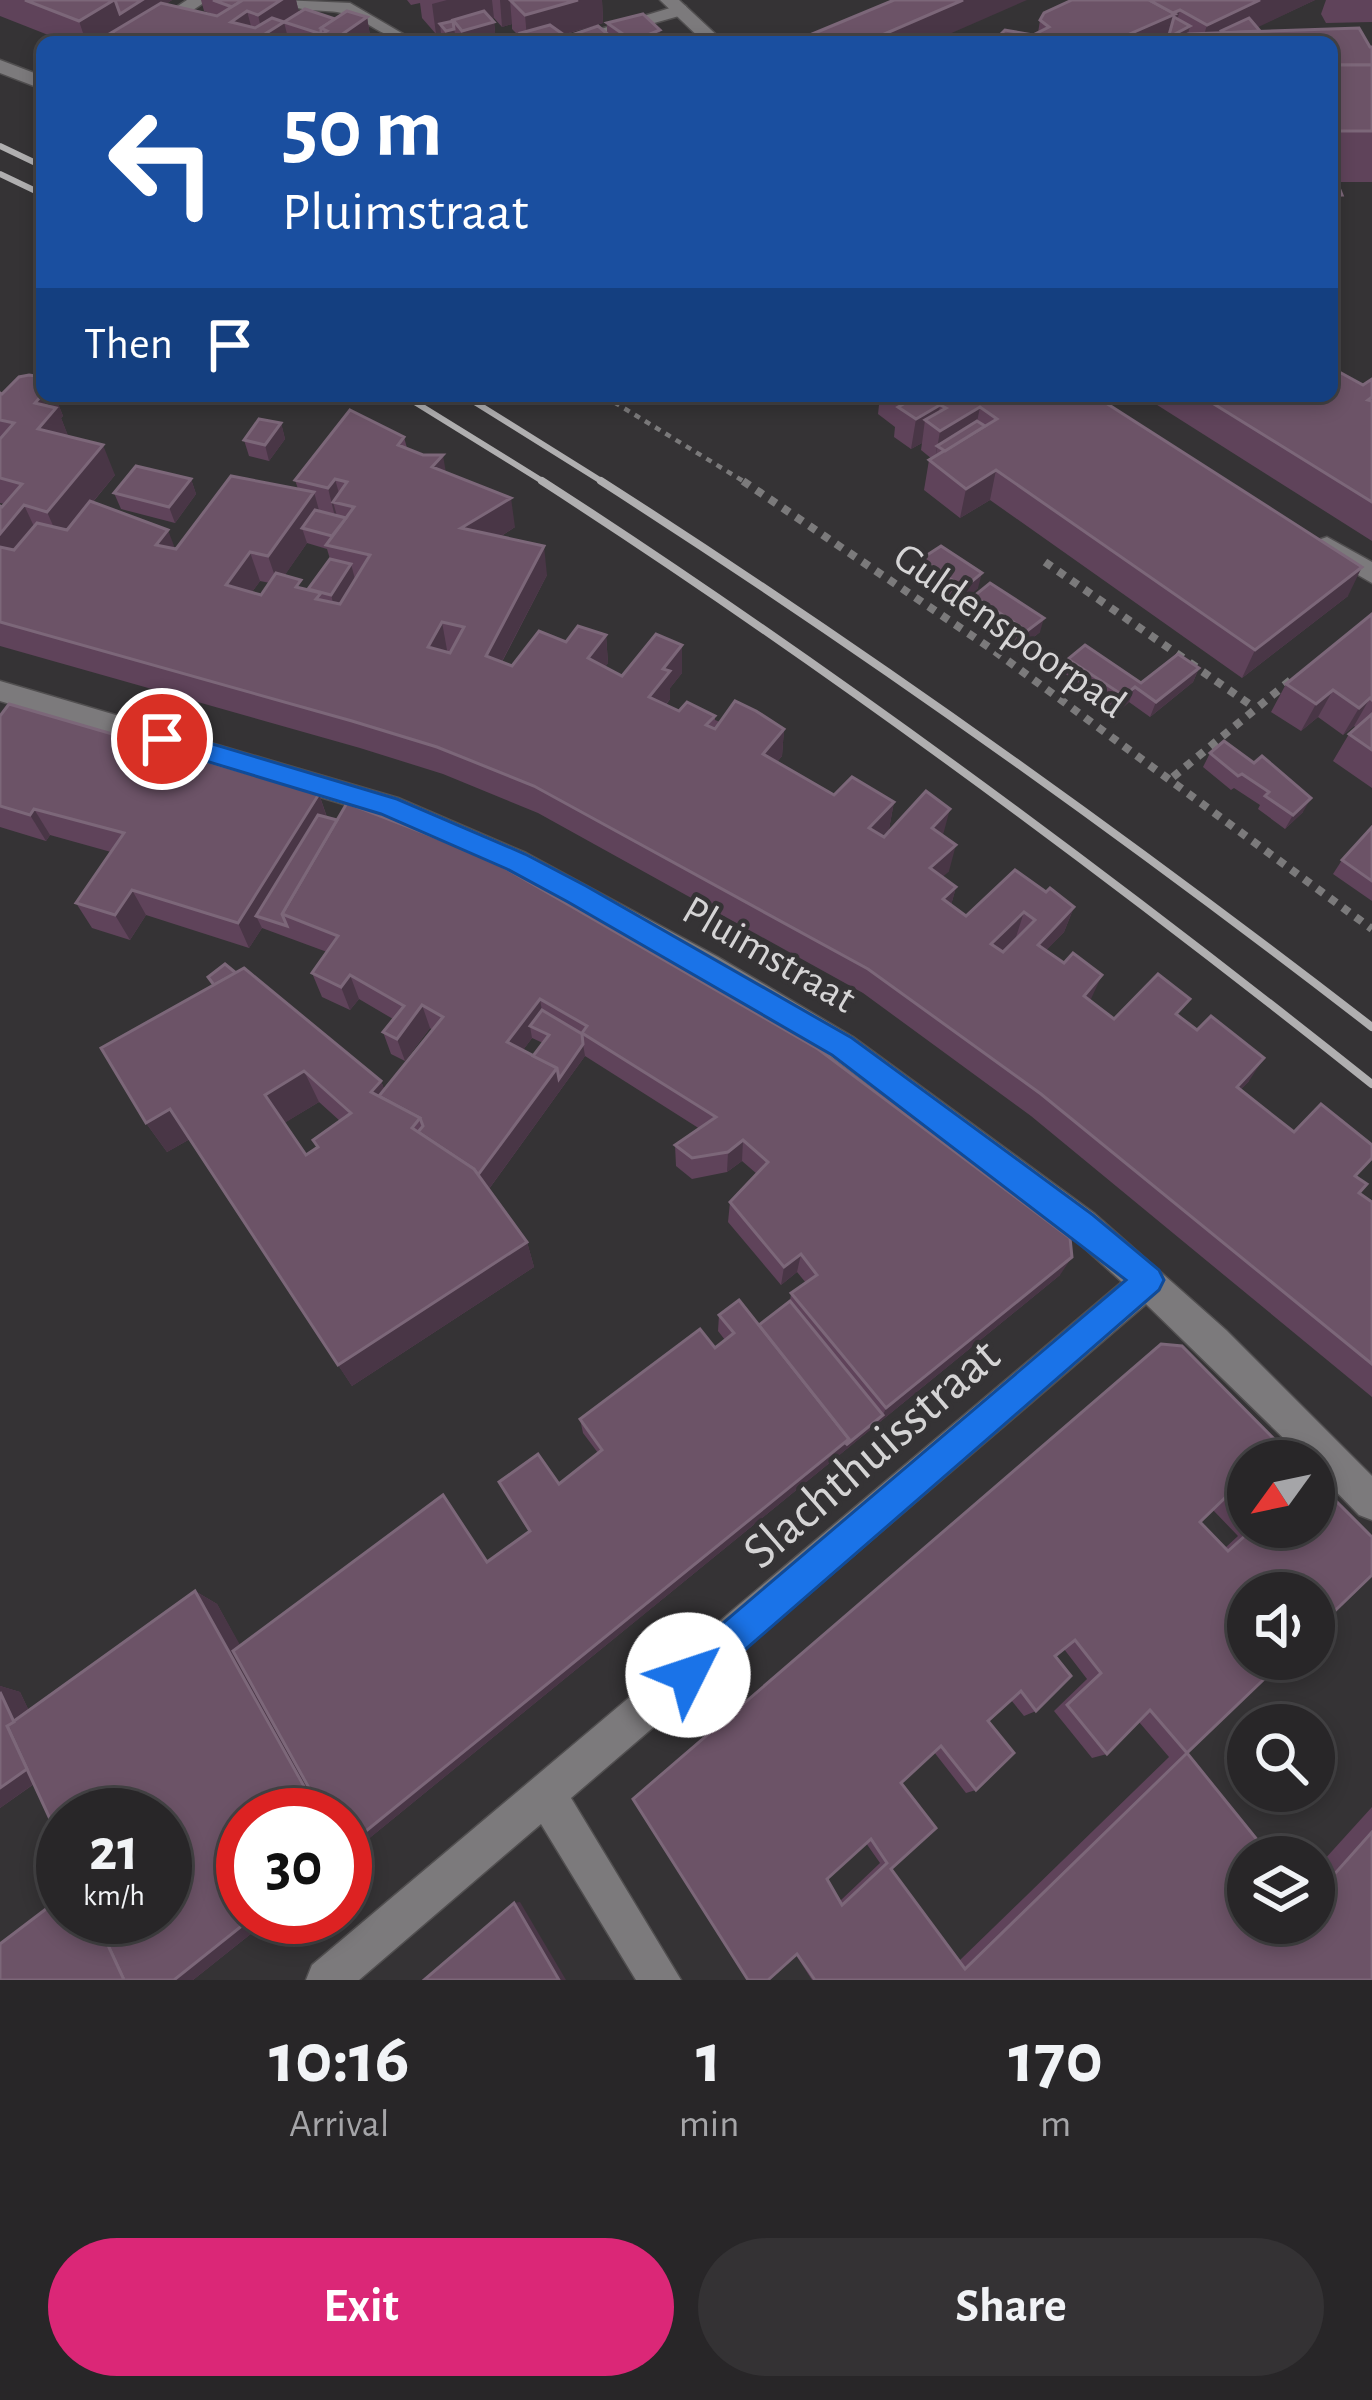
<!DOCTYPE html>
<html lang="en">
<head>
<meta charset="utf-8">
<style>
	body { margin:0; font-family:"Alegreya Sans",sans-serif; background:#343234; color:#f1f3f6; height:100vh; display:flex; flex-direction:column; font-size:45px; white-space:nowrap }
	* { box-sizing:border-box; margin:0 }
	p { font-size:39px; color:#a5a5a8 }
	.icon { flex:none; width:66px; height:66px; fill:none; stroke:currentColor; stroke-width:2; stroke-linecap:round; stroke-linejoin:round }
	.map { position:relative; height:1980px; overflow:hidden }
	.drawer { display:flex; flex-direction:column; background:#282628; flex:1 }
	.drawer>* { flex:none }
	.top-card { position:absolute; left:36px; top:36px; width:1302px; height:366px; border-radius:18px; box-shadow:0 6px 18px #0003,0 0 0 3px #444345; background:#1a4fa0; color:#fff; overflow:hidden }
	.needle { width:78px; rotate:237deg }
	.controls { position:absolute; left:1227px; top:1440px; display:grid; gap:24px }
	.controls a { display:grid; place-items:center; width:108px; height:108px; border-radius:50%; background:#282628; box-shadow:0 6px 18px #0003,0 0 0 3px #444345; font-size:60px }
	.speed { position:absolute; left:36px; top:1788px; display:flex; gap:24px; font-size:60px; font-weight:700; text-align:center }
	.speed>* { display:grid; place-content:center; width:156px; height:156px; border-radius:50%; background:#282628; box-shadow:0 6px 18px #0003,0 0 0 3px #444345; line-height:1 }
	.speed small { font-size:30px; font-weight:400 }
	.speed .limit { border:18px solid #d22; background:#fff; color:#111 }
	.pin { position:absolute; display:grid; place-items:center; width:102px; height:102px; color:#fff; margin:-51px; border:6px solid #fff; border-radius:50%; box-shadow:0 3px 12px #0007 }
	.me { position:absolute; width:132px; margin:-66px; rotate:49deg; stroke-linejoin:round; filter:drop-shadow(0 0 9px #0008) }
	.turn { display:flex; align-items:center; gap:42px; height:252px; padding:0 48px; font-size:54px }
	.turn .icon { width:156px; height:156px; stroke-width:2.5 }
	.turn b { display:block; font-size:84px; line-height:102px }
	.then { display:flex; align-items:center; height:114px; padding:0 48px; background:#0003; gap:24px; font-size:45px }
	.eta { display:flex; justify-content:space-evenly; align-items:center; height:204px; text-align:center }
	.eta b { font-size:72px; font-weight:600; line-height:84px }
	.cta { display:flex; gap:24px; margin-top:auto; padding:24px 48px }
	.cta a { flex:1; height:138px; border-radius:72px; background:#db2777; color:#fff; font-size:48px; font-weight:600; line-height:138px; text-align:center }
	.cta a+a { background:#343234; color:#f1f3f6 }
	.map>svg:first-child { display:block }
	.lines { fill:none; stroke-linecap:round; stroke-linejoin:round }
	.lane-casing { stroke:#514f50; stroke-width:3 }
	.street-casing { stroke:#514f50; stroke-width:3 }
	.path-far1 { stroke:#7b7a7b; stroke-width:4.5; stroke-dasharray:6 6; stroke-linecap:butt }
	.path { stroke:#7b7a7b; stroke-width:8; stroke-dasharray:8 8; stroke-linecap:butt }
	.lane { fill:#7c7a7c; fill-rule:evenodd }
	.street { fill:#7c7a7c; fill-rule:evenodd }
	.rail-far1 { stroke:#b0afb0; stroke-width:6 }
	.rail { stroke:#b0afb0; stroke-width:8 }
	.wall { fill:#5f435a; fill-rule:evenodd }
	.shaded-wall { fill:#493646 }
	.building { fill:#6c5367; stroke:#7c6779; stroke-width:3; fill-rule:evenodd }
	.route { fill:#1a73e8; stroke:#114b97; stroke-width:3 }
	.labels { text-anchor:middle; stroke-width:9; stroke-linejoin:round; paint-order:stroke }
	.street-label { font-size:42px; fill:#d5d4d5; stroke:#353335 }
	.near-street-label { font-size:51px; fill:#d5d4d5; stroke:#353335 }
</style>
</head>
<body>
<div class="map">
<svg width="1372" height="1980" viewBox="0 0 1372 1980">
	<rect width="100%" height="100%" fill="#353335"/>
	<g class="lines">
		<g class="lane-casing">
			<g id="lane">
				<polygon points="187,0 208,0 145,42 123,42"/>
				<path d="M281,0L350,3L417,42C384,42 367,17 337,12C316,9 299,13 281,0Z"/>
				<polygon points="680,5 686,6 686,14 587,42 558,42"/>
			</g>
		</g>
		<g class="street-casing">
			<g id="street">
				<polygon points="660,0 679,0 724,42 704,42"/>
				<polygon points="0,60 42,76 42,89 0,73"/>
				<polygon points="1327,537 1372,562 1372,583 1318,552 1318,540"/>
				<polygon points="0,681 398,798 526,853 718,957 853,1037 1095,1214 1226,1330 1372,1476 1372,1520 1359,1515 1314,1469 1314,1461 1307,1461 1146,1304 571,1798 681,1980 636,1980 541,1824 359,1980 306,1980 312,1965 1122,1282 1071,1236 831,1057 506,869 380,815 0,701"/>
			</g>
		</g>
		<polyline class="path-far1" points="604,396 748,484"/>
		<g class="path">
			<polyline points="743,481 996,652 1372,929"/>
			<polyline points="1045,562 1255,708"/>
			<polyline points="1173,777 1292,679"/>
		</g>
		<use href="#lane" class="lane"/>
		<use href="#street" class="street"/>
		<g class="rail-far1">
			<polyline points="0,146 42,166"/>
			<polyline points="0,174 42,194"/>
			<polyline points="405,396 547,484"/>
			<polyline points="465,396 606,484"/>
		</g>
		<g class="rail">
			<path d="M542,481C830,667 1104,871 1372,1084"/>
			<path d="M601,481C866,651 1122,834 1372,1027"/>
		</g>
	</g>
	<g class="wall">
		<polygon points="0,0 172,0 166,4 218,16 204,11 201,0 296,0 299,13 335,19 367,17 371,42 300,42 288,38 289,42 114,42 112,37 104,42 66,42 0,16"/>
		<polygon points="407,0 602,0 603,23 563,35 566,37 607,34 607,23 660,30 660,42 521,42 521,38 512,29 512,24 502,27 494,18 491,19 494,22 496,42 445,42 441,33 436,34 422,18 420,3 411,5"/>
		<polygon points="1072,0 1315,0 1257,27 1260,31 1372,47 1372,182 1332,182 1332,42 997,42 998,37 1033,35 1038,33 1040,20"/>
		<polygon points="1326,0 1372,0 1372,22 1326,23 1321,14"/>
		<polygon points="1332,185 1342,195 1335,211 1332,211"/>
		<polygon points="1372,379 1372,541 1143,396 1332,396 1363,385"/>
		<path d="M0,393L55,396L63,416L61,418L68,436L115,475L93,502L175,548L298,489L295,480L404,437L407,448L446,473L515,527L500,537L547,575L502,662L512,666L566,642L606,635L608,663L605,667L622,676L682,673L670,688V699L666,705L679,711L715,716V720L720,722L784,729L782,756L777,762L834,795L894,802L889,829L882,836H943L949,871L942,877L956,887L951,905L966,916L1046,892L1074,907L1064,932L1046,950L1090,1001L1114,1019L1180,1017L1249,1081L1240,1090L1294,1132L1355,1176L1359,1193L1372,1202V1397L1031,1116L863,993L538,813L443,774L360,748L0,646V506L4,504L0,503ZM307,543L327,549L330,559L309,590L303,589L284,576ZM260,581L270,583L261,595L252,592Z"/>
		<polygon points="880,396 1095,396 1348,596 1242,678 990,500 960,518 924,490 929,460 932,459 921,450 922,443 911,449 894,437 895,427 878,414"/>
		<polygon points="281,423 285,439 269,461 249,456 244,440"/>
		<polygon points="191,479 196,494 175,523 121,509 114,493"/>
		<polygon points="921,559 978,588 961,603 918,575"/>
		<polygon points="974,596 1040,632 1023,646 971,611"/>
		<polygon points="1372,614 1372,788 1333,761 1349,734 1356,728 1354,726 1343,735 1318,717 1301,731 1271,712 1286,684"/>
		<polygon points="1068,659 1141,683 1199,668 1193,682 1150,717 1129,702 1119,711 1064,673"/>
		<path d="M0,716L319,794L327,817L1060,1275L345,1858L243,1917H272L193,1980H0L165,1917L34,1784L0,1808V1686L20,1692L29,1711L195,1591L217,1604L240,1646L487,1562L529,1532L499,1482L559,1484L598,1453L583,1433L580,1419L715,1348L725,1340L718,1331L719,1315L759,1325L790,1302L791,1293L806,1283L797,1272L781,1285L728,1222L730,1202L757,1174L742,1161L727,1172L692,1179L676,1166L675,1145L700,1129L585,1056L489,1189L527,1242L534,1267L352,1386L190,1139L167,1152L146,1123L213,986L208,977L381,1081L384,1089L432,1030L430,1028L405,1061L391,1054L383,1032L393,1019L359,999L350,1010L322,997L312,973L327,952L262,928L249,948L146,915L130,940L92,928L76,903L111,852L50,835L46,841L0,827ZM532,1038L543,1043L533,1056L523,1050ZM319,1102L340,1121L313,1140L317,1148L306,1155L284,1123Z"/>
		<polygon points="1210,753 1303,812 1285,829 1258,809 1260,805 1234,788 1231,790 1203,767"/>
		<polygon points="1372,827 1372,901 1333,874 1342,860"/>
		<path d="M1248,1461V1527H1314L1187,1753L1314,1923V1871L1372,1807V1980H812L796,1955L633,1799ZM1213,1510L1238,1536L1225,1548L1200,1522ZM1064,1649L1087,1679L1054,1711L1092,1758L1107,1754L1139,1722L1169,1757L959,1961L891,1869L901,1783L934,1752L966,1793L976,1790L988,1721L1011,1700L1024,1716L1036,1711L1055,1656ZM866,1843L880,1863L840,1901L827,1879Z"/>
	</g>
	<g class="shaded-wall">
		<polygon points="112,0 172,0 116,35 111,33 112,37 104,42 86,42 79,21"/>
		<polygon points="281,0 296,0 301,21 284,22 289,42 264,42 258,15"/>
		<polygon points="447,0 492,0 494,18 459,28 453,20 456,42 448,42 446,31 440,24 441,33 436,34 432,4"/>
		<polygon points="500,0 510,0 512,24 502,27"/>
		<polygon points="578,0 602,0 603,23 537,42 527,38 525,15"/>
		<polygon points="963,0 1027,0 931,42 866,42"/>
		<polygon points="1260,0 1315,0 1227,42 1202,42 1207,25"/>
		<polygon points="1180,10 1173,34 1190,26 1186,42 1169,42 1171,36 1169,35 1167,42 1116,42"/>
		<polygon points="247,11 255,41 231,22"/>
		<polygon points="367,17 371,42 330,42"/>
		<polygon points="494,22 496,42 463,42 462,31"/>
		<polygon points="660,30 660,42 633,42 633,41"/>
		<polygon points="42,396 55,396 63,416 61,418 69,438 38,429 35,403"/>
		<polygon points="940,405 936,428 925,420 922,443 911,449 916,419"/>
		<polygon points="980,407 974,437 937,446 935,461 940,431"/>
		<polygon points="281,423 285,439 269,461 265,445"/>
		<polygon points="103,445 115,475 60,541 47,512"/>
		<polygon points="443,455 448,485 432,467"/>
		<polygon points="996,470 990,500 960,518 966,489"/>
		<polygon points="191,479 196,494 175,523 169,507"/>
		<polygon points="335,479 342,504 333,502 337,516 335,517 328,488"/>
		<polygon points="314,492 322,521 302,528 307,543 278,585 268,556"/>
		<polygon points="511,498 515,527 466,558 461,528"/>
		<polygon points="24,505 38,535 0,561 0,534"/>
		<polygon points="168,530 179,559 156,545"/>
		<polygon points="544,546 547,575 490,684 486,656"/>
		<polygon points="250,552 260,581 236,614 226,585"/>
		<polygon points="351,564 355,579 335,610 331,595"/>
		<polygon points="1362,567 1348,596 1242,678 1255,650"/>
		<polygon points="982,573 978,588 961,603 964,588"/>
		<polygon points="1044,618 1040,632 1023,646 1027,631"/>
		<polygon points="442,622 447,650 433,675 428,647"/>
		<polygon points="606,635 608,663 591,686 588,658"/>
		<polygon points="682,645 682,673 670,688 670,699 649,724 649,697 663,669"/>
		<polygon points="1199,668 1193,682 1150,717 1156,702"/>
		<polygon points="1135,687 1129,702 1119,711 1124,696"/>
		<polygon points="1333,690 1318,717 1301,731 1316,704"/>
		<polygon points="1370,698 1354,726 1343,735 1359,708"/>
		<polygon points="784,729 782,756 761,781 763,754"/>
		<polygon points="319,794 328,821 256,916 262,928 249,948 238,923"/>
		<polygon points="1311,798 1303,812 1285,829 1293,815"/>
		<polygon points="894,802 889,829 865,854 869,828"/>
		<polygon points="34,809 50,835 46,841 30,815"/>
		<polygon points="950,809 943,835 932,828"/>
		<polygon points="956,845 949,871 924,894 930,868"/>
		<polygon points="956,887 949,913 943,899"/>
		<polygon points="132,890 146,915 130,940 115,915"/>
		<polygon points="1074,907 1064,932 1028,969 1038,945"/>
		<polygon points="1024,912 1016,937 983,969 991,944"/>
		<polygon points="350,975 359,999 350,1010 341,987"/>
		<polygon points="1102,975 1091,999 1073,1019 1084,996"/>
		<polygon points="540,999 544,1023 530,1026 532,1038 512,1065 507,1042"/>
		<polygon points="422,1005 430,1028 405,1061 397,1039"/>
		<polygon points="583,1044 585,1056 483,1197 477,1177 557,1068"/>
		<polygon points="1264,1058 1249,1081 1222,1109 1237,1087"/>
		<polygon points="304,1071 319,1102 281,1125 265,1095"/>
		<polygon points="381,1081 392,1110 371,1092"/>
		<polygon points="170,1109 190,1139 167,1152 146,1123"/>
		<polygon points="743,1140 742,1161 727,1172 728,1152"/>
		<polygon points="527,1242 534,1267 352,1386 338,1365"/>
		<polygon points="801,1254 797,1272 781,1285 784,1267"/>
		<polygon points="1072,1257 1060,1275 345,1858 345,1831 849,1439 883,1415 886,1408"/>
		<polygon points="195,1591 217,1604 336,1815 320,1815"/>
		<polygon points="0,1686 20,1692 56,1768 0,1808"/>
		<polygon points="520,1902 566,1980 559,1980 514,1903"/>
		<polygon points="253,1917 272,1917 193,1980 174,1980"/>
	</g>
	<g class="building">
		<polygon points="25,0 114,0 79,21"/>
		<polygon points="115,0 142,0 120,14"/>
		<polygon points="213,0 243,0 232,7"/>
		<polygon points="243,0 281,0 258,15 247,11 231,22 255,28 272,18 284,22 265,34 286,42 134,42 111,33 161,3 217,16"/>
		<polygon points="510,0 578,0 525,15"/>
		<polygon points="894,0 963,0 866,42 793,42"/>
		<polygon points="1072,0 1149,0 1175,14 1116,40 1119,42 1003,42 998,37 1005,30 1033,35 1049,27 1040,20 1044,13"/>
		<polygon points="1149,0 1260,0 1207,25 1180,10 1173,13"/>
		<polygon points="305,9 335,19 321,28 321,34 284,22"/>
		<polygon points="347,11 367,17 331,42 309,42 327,31 321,28"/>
		<polygon points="484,11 494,22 462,31 453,20"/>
		<polygon points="643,14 660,30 633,41 607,23"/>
		<polygon points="1174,17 1190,26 1171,36 1169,35"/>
		<polygon points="1249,18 1260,31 1222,33 1221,31"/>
		<polygon points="453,21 454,29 446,31 440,24"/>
		<polygon points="550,25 574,42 533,42 521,33"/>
		<polygon points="598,26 617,42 574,42 566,37"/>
		<polygon points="1359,28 1370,47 1372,47 1372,65 1332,65 1332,42 1169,42 1188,34"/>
		<rect x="1332" y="65" width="40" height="66"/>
		<polygon points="1332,185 1338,185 1342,195 1332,195"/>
		<polygon points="1332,368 1363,385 1372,379 1372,397 1368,400 1372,401 1372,502 1201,396 1332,396"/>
		<polygon points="29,375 42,377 42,395 35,403 56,408 38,429 103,445 47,512 24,505 0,534 0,506 2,507 22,484 0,478 0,439 14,423 0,420 0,393 2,394 19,377"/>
		<polygon points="899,396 1095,396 1362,567 1255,650 996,470 966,489 929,460 997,419 980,407 940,431 925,420 946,408 940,405 916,419 898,407 907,402"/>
		<path d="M350,410L404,437L398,445L423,455H443L432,467L511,498L461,528L544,546L486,656L512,666L539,631L566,642L578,626L606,635L588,658L622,676L656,634L682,645L663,669L670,671L649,697L679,711L687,702L715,716L706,725L715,729L735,701L756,711L784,729L763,754L834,795L852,777L894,802L869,828L884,837L926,791L950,809L932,828L956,845L930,868L956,887L943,899L966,916L1015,870L1046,892L1050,888L1074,907L1038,945L1064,963L1073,953L1102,975L1084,996L1114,1019L1158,974L1190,999L1176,1014L1197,1030L1211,1016L1264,1058L1237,1087L1294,1132L1321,1104L1372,1145V1158L1355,1176L1367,1184L1359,1193L1372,1202V1364L1041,1094L868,969L534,786L437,747L352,721L0,622V547L14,550L37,523L67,530L90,501L168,530L156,545L176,549L231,476L314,492L268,556L250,552L226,585L261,595L276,573L301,580L296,587L321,593L316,599L340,604L370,555L326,545L354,507L333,502L347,482L335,479L328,488L295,480ZM442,622L464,627L450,653L428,647ZM1024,912L1035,920L1003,952L991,944Z"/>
		<polygon points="259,419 281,423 265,445 244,440"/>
		<polygon points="977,421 985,426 945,451 937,446"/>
		<polygon points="136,466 191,479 169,507 114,493"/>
		<polygon points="315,510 346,518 332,536 302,528"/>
		<polygon points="941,546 982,573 964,588 921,559"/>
		<polygon points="330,559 351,564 331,595 308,589"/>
		<polygon points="990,583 1044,618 1027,631 974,596"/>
		<polygon points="1372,614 1372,700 1370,698 1359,708 1333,690 1316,704 1286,684"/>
		<polygon points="1085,645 1141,683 1178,654 1199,668 1156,702 1135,687 1124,696 1068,659"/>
		<polygon points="9,704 319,794 238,923 132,890 115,915 76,903 124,833 34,809 30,815 0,806 0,716"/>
		<polygon points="1372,714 1372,750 1349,734"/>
		<polygon points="1224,741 1254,763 1262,756 1311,798 1293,815 1265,796 1269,792 1242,774 1238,776 1210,753"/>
		<polygon points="347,803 486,857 818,1049 1070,1238 1072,1257 886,1408 791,1293 817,1275 801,1254 784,1267 730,1202 768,1162 743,1140 728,1152 692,1158 675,1145 716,1117 582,1033 587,1026 540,999 507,1042 557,1068 478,1175 474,1169 418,1132 423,1126 420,1118 379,1096 443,1017 422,1005 397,1039 383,1032 404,1006 350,975 341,987 312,973 338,936 282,914"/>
		<polygon points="318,815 337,820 282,914 287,926 256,916"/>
		<polygon points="1372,827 1372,881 1342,860"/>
		<polygon points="225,964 236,973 214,985 208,977"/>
		<path d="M244,968L381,1081L371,1092L420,1118L412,1128L474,1169L527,1242L338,1365L170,1109L146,1123L101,1048ZM304,1071L351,1113L313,1140L318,1147L306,1155L265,1095Z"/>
		<polygon points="542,1010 582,1034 583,1044 559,1079 557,1068 533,1056 549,1035 530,1026"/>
		<polygon points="739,1300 849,1439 345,1848 345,1815 324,1815 233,1651 443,1495 487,1562 530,1531 499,1482 538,1454 559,1484 602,1450 580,1419 700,1329 715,1348 734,1333 719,1315"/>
		<polygon points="790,1301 883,1415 846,1445 849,1439 759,1325"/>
		<path d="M1161,1344L1182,1346L1296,1461H1248V1516L1228,1495L1200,1522L1228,1551L1255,1527H1314V1479L1372,1537V1575L1314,1631V1593H1248V1659H1285L1187,1753L1271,1857H1248V1923H1314V1897L1372,1832V1980H815L797,1954L768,1980H748L633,1799ZM1075,1640L1101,1673L1067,1705L1107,1754L1150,1710L1187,1753L965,1969L891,1869L936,1828L901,1783L941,1746L976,1790L1014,1753L988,1721L1021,1691L1036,1711L1071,1676L1055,1656ZM871,1839L887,1863L842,1905L827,1879Z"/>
		<polygon points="195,1591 320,1815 243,1815 243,1917 253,1917 174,1980 124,1980 95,1917 165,1917 165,1815 63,1815 63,1847 7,1726"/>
		<polygon points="0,1692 14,1722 7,1726 27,1769 0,1788"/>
		<polygon points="63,1896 63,1917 95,1917 124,1980 0,1980 0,1944"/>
		<polygon points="514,1903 559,1980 424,1980"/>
	</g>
	<polygon class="route" points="162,729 397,799 525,854 586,886 852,1038 1093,1215 1159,1270 1164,1280 1159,1290 701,1688 688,1693 676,1688 671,1675 676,1663 1126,1280 832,1055 568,902 507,869 381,814 153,745 149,739"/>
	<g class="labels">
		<g class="street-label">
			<text transform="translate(1011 629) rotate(35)" y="15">Guldenspoorpad</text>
			<text transform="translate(770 953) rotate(30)" y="15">Pluimstraat</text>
		</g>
		<g class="near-street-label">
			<text transform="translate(870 1452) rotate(-41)" y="18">Slachthuisstraat</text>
		</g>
	</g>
</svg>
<div class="controls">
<a><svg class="needle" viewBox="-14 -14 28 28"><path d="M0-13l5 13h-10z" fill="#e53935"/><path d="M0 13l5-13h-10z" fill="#a5a5a8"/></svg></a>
<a><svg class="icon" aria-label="sound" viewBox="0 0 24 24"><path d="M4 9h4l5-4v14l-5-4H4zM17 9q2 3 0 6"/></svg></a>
<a><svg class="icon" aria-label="search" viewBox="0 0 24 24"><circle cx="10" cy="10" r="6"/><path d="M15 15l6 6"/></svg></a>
<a><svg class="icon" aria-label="layers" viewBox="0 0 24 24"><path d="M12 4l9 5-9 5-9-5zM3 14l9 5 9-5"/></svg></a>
</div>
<div class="speed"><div>21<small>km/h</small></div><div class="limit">30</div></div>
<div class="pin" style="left:162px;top:739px;background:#d93025"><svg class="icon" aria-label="arrive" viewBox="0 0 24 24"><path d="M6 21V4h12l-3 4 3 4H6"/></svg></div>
<svg class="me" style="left:688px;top:1675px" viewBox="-20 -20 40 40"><circle r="19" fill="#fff"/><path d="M0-13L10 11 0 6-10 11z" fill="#1a73e8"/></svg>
<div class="top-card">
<div class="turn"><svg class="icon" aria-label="left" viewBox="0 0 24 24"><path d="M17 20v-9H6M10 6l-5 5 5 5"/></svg><div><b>50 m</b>Pluimstraat</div></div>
<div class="then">Then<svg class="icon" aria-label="arrive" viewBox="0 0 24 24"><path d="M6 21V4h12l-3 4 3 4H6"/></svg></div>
</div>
</div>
<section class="drawer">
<div class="eta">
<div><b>10:16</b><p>Arrival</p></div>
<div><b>1</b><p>min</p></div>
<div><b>170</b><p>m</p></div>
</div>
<div class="cta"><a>Exit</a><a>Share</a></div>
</section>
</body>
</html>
